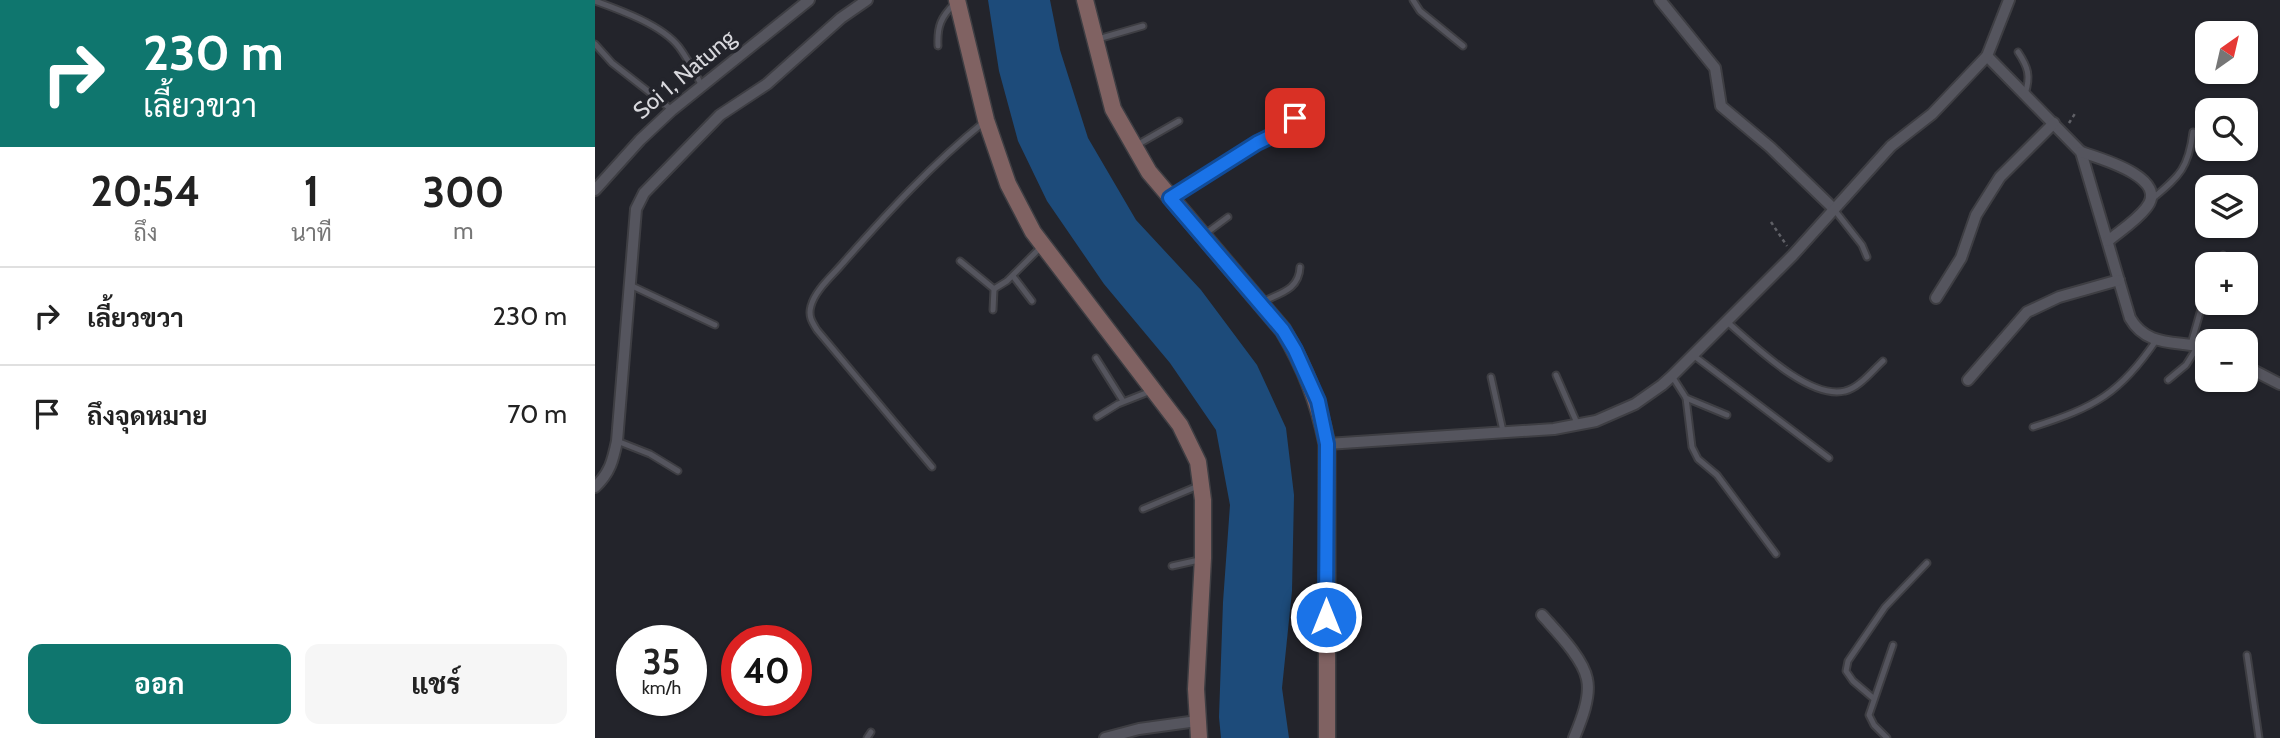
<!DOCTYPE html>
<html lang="th">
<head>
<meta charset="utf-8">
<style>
	body { margin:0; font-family:Cabin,Sarabun,sans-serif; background:#f6f6f6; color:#222; height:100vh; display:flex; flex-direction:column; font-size:26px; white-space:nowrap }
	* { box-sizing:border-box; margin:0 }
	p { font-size:23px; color:#767676 }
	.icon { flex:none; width:38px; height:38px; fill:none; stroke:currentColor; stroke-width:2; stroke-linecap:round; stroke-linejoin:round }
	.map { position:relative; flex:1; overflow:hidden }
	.side { display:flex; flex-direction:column; background:#fff; width:595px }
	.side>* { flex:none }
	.top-card { background:#0f766e; color:#fff; overflow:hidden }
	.needle { width:46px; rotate:34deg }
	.buttons { position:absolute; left:1600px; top:21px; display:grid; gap:14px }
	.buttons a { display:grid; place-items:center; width:63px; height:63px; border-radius:14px; background:#fff; box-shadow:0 2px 5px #0004; font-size:35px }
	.speed { position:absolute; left:21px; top:625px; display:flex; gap:14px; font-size:35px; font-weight:700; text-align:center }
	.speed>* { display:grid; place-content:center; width:91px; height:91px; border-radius:50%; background:#fff; box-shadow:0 2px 5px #0004; line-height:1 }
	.speed small { font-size:18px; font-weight:400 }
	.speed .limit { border:10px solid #d22; background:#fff; color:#111 }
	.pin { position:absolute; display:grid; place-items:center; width:60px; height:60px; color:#fff; margin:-30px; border-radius:14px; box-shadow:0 4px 10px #0006 }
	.me { position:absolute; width:77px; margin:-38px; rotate:0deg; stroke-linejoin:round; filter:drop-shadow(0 0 5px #0008) }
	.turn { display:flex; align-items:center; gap:24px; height:147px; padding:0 28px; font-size:32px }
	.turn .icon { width:91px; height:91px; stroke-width:2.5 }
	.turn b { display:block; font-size:49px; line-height:60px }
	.eta { display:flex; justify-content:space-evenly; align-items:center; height:119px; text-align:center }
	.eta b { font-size:42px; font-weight:700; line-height:49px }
	.button { display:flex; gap:14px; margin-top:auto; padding:14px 28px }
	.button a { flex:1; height:80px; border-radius:14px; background:#0f766e; color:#fff; font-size:28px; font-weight:700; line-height:80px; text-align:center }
	.button a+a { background:#f6f6f6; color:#222 }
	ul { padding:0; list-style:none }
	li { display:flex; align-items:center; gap:21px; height:98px; padding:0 28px; border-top:2px solid #e0e0e0 }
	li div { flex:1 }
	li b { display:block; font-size:26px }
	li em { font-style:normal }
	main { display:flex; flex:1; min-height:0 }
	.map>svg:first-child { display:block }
	.water { fill:#1d4b7a }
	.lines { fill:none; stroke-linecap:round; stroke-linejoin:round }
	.lane-casing { stroke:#3e3e43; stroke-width:9 }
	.street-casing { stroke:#3e3e43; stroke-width:14 }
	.secondary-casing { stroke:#3e3e43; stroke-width:19 }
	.path { stroke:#606167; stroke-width:2.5; stroke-dasharray:3.5 3.5; stroke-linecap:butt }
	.lane { stroke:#55555e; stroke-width:5 }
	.street { stroke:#55555e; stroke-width:10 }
	.secondary { stroke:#806262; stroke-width:16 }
	.route-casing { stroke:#114b97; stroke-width:18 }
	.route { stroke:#1a73e8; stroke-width:12 }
	.labels { text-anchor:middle; stroke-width:7; stroke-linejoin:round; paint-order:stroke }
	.street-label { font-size:23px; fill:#d8d8dd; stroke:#23242b }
</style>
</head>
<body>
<main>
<section class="side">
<div class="top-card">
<div class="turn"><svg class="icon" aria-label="right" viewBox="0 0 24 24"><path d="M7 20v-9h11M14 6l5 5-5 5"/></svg><div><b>230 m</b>เลี้ยวขวา</div></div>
</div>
<div class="eta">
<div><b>20:54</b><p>ถึง</p></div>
<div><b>1</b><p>นาที</p></div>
<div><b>300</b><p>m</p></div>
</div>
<ul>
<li><svg class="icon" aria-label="right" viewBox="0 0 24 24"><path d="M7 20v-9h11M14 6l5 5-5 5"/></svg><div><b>เลี้ยวขวา</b></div><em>230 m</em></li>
<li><svg class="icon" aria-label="arrive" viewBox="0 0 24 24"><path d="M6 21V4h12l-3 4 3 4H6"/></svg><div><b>ถึงจุดหมาย</b></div><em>70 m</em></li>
</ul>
<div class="button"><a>ออก</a><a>แชร์</a></div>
</section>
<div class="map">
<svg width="1685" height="738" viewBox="0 0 1685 738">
	<rect width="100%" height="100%" fill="#23242b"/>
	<polygon class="water" points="393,0 455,0 465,50 493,138 541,220 606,290 662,365 691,428 699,495 697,591 687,688 694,738 626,738 624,717 628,602 635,505 621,430 575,363 509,284 452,201 423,141 404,71"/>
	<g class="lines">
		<g class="lane-casing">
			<g id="lane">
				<polyline points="818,0 825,11 868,46"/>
				<path d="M0,1C25,10 67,25 84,47C93,59 100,73 107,86"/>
				<polyline points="503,39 548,26"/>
				<polyline points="0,44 17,63 77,110"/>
				<path d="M343,46C342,26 346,17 360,3"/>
				<path d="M1423,52C1433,67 1436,76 1430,94"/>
				<polyline points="542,145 584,121"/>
				<polyline points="577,196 662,143 693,128 699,124 702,103"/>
				<path d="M1556,200C1584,176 1593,170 1598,132"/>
				<polyline points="1238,208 1267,245 1272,257"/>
				<polyline points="610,234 633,217"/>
				<polyline points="365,261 399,289 412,281 446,247"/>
				<polyline points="1623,264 1628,255"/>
				<polyline points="418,276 437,301"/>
				<polyline points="35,285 120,325"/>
				<path d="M667,302C685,293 704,290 705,267"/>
				<polyline points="398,310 399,289"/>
				<path d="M1131,321C1157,343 1213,400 1250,391C1264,388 1277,371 1288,361"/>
				<polyline points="1596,344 1612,288"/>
				<polyline points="1098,355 1234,458"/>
				<polyline points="501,358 528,401"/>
				<polyline points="961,375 982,423"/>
				<polyline points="1077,376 1091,398 1097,447 1103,459 1122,475 1181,554"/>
				<polyline points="896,377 908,431"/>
				<polyline points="1573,380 1591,365 1603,346"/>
				<polyline points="1091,398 1132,415"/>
				<polyline points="502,417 523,404 556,391"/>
				<path d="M1438,427C1500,407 1525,394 1562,339"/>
				<polyline points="22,441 55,454 83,471"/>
				<path d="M337,467L222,330C217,322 213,316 216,306C220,290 238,275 248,263C292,213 337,164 389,122"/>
				<polyline points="548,509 603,486"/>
				<polyline points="577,566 604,560"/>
				<polyline points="1652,655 1664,738"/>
				<polyline points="1278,698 1258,681 1251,671 1253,661 1290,607 1332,563"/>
				<polyline points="272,738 276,732"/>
				<polyline points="1292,738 1279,725 1274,715 1298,645"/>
			</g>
		</g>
		<g class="street-casing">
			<g id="street">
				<polyline points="1065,0 1120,68 1126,106 1175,147 1238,208"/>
				<path d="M1392,56L1486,152L1535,318C1552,348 1582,340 1612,348"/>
				<path d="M1486,152C1504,158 1576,178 1551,208C1541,221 1525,231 1513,241"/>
				<polyline points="0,190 45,140 77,110 214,0"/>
				<polyline points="1341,298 1366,258 1381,215 1405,177 1459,123"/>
				<polyline points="1650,366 1685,384"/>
				<polyline points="1373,380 1432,312 1464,297 1524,280"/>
				<polyline points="732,444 959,429 1001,421 1040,404 1067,385 1077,376 1198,255 1296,146 1337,114 1392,56 1414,0"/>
				<path d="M0,487C15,473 18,460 22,441L41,209L49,193L125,115L172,84L246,18L272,0"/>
				<path d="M947,615C961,631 988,658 992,679C996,697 986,721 979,738"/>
				<polyline points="510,738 544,729 602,721"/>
			</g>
		</g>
		<g class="secondary-casing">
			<g id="secondary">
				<polyline points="362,0 391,120 413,184 438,232 585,425 603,462 608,500 608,558 601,689 604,738"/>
				<path d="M490,0L518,109L554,172L688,330C711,369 723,401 732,444V738"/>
			</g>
		</g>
		<g class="path">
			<polyline points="1474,123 1481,112"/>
			<polyline points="1176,222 1192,246"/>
		</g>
		<use href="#lane" class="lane"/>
		<use href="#street" class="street"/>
		<use href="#secondary" class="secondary"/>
	</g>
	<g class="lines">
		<g class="route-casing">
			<polyline id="route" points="700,118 699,124 693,128 662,143 575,198 688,330 700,350 723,401 732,444 731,617"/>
		</g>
		<use href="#route" class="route"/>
	</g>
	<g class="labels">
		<g class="street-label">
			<text transform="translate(89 74) rotate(-40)" y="8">Soi 1, Natung</text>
		</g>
	</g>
</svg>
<div class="buttons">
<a><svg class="needle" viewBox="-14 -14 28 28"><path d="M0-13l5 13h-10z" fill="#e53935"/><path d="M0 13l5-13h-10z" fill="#767676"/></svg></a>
<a><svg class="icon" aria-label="search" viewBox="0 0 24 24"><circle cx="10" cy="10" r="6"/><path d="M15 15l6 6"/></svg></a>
<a><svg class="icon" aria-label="layers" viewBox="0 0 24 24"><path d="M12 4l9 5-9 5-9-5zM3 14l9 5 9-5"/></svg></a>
<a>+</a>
<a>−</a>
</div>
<div class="speed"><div>35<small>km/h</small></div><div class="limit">40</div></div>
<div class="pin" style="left:700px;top:118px;background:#d93025"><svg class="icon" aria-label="arrive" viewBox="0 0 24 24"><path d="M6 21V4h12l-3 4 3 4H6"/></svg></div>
<svg class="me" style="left:731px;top:617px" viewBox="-20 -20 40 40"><circle r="17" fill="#1a73e8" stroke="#fff" stroke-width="3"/><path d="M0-11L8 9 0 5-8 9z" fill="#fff"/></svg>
</div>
</main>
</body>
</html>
